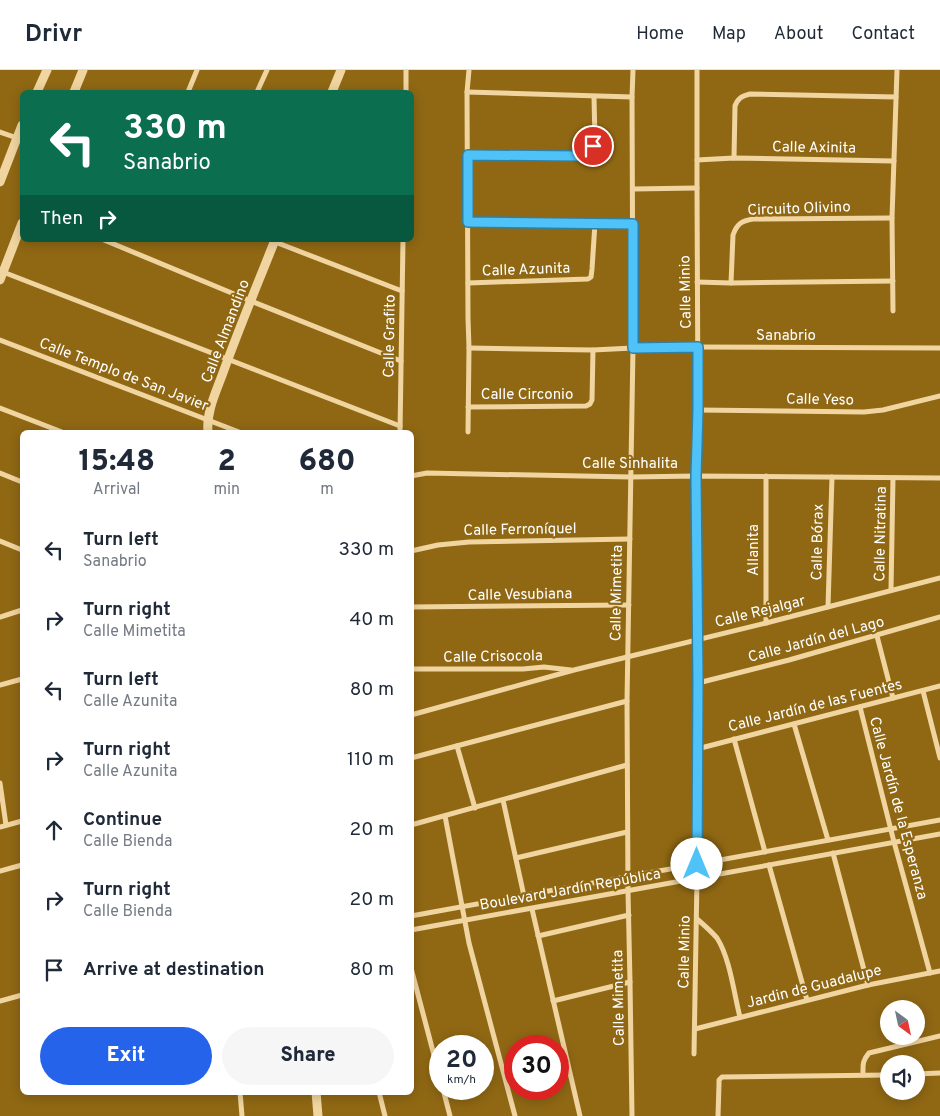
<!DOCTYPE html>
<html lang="en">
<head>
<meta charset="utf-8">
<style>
	body { margin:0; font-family:Overpass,sans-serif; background:#f6f6f7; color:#1f2937; height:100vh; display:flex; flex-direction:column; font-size:19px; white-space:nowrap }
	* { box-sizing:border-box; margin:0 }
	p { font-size:16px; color:#747a83 }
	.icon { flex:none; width:28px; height:28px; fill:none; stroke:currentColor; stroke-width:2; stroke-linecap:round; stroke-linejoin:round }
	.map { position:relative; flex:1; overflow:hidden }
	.sheet { position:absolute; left:20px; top:360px; width:394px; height:665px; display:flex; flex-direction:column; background:#fff; border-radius:8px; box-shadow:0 2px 12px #0003 }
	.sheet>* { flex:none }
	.banner { position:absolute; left:20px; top:20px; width:394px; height:152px; border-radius:8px; box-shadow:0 2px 12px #0003; background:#0b6e4f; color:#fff; overflow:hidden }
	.needle { width:32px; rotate:147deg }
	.controls { position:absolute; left:880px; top:930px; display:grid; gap:10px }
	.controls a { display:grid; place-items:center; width:45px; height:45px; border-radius:50%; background:#fff; box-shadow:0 2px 12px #0003; font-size:25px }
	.speed { position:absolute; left:429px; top:965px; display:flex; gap:10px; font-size:25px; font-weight:700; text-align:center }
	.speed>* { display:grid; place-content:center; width:65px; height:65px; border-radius:50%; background:#fff; box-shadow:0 2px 12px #0003; line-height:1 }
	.speed small { font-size:12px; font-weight:400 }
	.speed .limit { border:8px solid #d22; background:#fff; color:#111 }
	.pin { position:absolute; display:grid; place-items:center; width:42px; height:42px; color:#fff; margin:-21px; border:2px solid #fff; border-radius:50%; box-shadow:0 1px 5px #0007 }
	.me { position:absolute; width:55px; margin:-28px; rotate:0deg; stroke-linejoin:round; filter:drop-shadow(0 0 4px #0008) }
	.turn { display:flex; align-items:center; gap:18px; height:105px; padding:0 20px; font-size:22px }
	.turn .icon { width:65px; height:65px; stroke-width:2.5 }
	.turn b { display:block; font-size:35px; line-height:42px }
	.then { display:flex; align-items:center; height:48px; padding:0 20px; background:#0003; gap:10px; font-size:19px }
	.eta { display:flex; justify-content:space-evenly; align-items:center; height:85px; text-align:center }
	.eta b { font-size:30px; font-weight:800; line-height:35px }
	.action { display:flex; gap:10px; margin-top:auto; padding:10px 20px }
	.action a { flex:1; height:58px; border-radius:30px; background:#2563eb; color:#fff; font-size:20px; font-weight:800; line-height:58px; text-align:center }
	.action a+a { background:#f6f6f7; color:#1f2937 }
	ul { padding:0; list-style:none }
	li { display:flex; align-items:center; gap:15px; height:70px; padding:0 20px }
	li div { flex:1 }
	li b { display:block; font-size:19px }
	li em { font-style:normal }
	header { display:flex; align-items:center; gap:30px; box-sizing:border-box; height:70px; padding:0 25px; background:#fff; border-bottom:1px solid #e0e1e3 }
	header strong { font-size:24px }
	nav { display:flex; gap:28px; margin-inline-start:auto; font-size:18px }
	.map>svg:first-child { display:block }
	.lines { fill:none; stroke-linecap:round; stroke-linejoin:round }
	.minor { stroke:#f1d5a0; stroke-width:5 }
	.tertiary { stroke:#f1d5a0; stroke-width:9 }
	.route-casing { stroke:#337fa1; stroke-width:12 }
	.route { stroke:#4fc3f7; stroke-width:9 }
	.labels { text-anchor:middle; stroke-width:4.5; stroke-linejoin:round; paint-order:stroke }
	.street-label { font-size:15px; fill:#fff; stroke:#906814 }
</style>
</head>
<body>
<header>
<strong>Drivr</strong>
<nav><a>Home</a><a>Map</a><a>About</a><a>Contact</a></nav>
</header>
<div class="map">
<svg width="940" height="1046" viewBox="0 0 940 1046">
	<rect width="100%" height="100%" fill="#906814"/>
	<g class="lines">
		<g class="minor">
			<polyline points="188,22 197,0"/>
			<polyline points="257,22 267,0"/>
			<polyline points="406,22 406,0"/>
			<polyline points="467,22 632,27"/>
			<polyline points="0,62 17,68"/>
			<path d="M468,85L578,86C586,83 591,80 595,72L594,27"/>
			<path d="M734,88L735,36C738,28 742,26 750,24L896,27"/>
			<polyline points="697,90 734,88 894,91"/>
			<polyline points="633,119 697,118"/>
			<polyline points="468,152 633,154"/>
			<polyline points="104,170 251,231 401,291"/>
			<polyline points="270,170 402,221"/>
			<polyline points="3,202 400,356"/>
			<polyline points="697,212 731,213 893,211"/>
			<polyline points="468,213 588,209 591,207 592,199 595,153"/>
			<path d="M731,213L733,165C737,154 741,151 753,149L892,148"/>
			<polyline points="893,241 892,148 897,0"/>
			<polyline points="0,270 239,362"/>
			<polyline points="469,278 593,280 633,278 698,277 940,278"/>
			<polyline points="468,337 586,336 590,334 592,330 593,280"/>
			<polyline points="0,338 62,362"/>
			<polyline points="698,340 864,342 883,340 940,326"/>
			<polyline points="400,362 403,170"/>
			<polyline points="468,362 469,278 468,248 467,22 469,0"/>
			<polyline points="0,403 22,412"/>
			<polyline points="411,406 427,403 631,407 696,406 940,408"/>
			<polyline points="0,471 22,480"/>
			<polyline points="411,481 438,475 469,472 630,469"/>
			<polyline points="891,520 893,408"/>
			<polyline points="411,537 629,535"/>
			<polyline points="828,537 832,407"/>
			<polyline points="0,547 22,540"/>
			<polyline points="766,553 766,406"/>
			<polyline points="877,566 893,628"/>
			<polyline points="411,599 523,599 544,597 571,600"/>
			<polyline points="698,613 789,590 940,547"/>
			<polyline points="0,615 22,609"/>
			<polyline points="923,621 940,688"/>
			<polyline points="860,637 894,772 930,903"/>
			<polyline points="411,645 574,600 766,553 940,508"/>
			<polyline points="794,654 828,770"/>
			<polyline points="734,669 765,782"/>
			<polyline points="457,676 475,738"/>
			<polyline points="697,679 940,616"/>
			<polyline points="411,688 627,631"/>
			<polyline points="0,713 6,755"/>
			<polyline points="503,730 524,826"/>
			<polyline points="445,746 469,873 515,1046"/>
			<polyline points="411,755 627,695"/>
			<polyline points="0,757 22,751"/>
			<polyline points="833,783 868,915"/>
			<polyline points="516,788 627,762"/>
			<polyline points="769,795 807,930"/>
			<polyline points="0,801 22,795"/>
			<polyline points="532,839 580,1046"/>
			<polyline points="411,846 940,750"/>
			<path d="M697,849C704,855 711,861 717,868C730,888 734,924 740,947"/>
			<polyline points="411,860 940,764"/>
			<polyline points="538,866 629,845"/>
			<polyline points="411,898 440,1008"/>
			<polyline points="0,931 22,925"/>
			<polyline points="553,931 630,912"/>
			<polyline points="695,959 868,915 940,901"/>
			<polyline points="694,984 697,808 698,613 697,570 696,406 698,340 697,118 697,0"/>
			<polyline points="916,1004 940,1003"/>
			<path d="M863,1005C863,995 862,991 869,983L940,966"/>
			<polyline points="443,1019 450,1046"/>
			<polyline points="240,1022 242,1046"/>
			<polyline points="379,1022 385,1046"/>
			<polyline points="632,1046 630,912 628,821 627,631 633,278 632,27 633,0"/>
			<polyline points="718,1046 719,1014 719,1010 722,1007 889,1005"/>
		</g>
		<g class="tertiary">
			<polyline points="37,22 47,0"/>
			<polyline points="74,22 83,0"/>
			<polyline points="332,22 341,0"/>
			<polyline points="0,112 22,55"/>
			<polyline points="0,210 22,153"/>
			<path d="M208,362C206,341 217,320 224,300C240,256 258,213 275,170"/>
			<polyline points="316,1022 318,1046"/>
		</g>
	</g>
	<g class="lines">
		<g class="route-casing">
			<polyline id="route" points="593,76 588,82 578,86 468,85 468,152 633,154 633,278 698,277 698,340 696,406 698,613 697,794"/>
		</g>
		<use href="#route" class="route"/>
	</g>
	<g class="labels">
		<g class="street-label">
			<text transform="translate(814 77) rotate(1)" y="5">Calle Axinita</text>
			<text transform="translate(799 138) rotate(-2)" y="5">Circuito Olivino</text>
			<text transform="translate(526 199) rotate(-2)" y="5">Calle Azunita</text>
			<text transform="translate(685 222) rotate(-91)" y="5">Calle Minio</text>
			<text transform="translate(225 261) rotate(-69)" y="5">Calle Almandino</text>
			<text x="786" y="270">Sanabrio</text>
			<text transform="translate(389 266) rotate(-89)" y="5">Calle Grafito</text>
			<text transform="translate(124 304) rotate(21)" y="5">Calle Templo de San Javier</text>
			<text x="527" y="329">Calle Circonio</text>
			<text transform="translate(820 329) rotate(1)" y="5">Calle Yeso</text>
			<text x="630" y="398">Calle Sinhalita</text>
			<text transform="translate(520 459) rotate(-1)" y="5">Calle Ferroníquel</text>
			<text transform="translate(880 464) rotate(-89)" y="5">Calle Nitratina</text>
			<text transform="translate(817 472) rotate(-89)" y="5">Calle Bórax</text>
			<text transform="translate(753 480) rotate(-90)" y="5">Allanita</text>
			<text transform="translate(616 523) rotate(-89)" y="5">Calle Mimetita</text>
			<text transform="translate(520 524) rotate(-1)" y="5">Calle Vesubiana</text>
			<text transform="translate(760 541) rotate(-14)" y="5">Calle Rejalgar</text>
			<text transform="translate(816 569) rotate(-15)" y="5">Calle Jardín del Lago</text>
			<text transform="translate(493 586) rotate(-1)" y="5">Calle Crisocola</text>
			<text transform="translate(815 635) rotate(-14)" y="5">Calle Jardín de las Fuentes</text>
			<text transform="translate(899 738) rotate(75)" y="5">Calle Jardín de la Esperanza</text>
			<text transform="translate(570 819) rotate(-10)" y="5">Boulevard Jardín República</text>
			<text transform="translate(684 882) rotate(-89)" y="5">Calle Minio</text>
			<text transform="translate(814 916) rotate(-14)" y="5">Jardin de Guadalupe</text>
			<text transform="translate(618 928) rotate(-91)" y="5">Calle Mimetita</text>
		</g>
	</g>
</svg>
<div class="controls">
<a><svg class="needle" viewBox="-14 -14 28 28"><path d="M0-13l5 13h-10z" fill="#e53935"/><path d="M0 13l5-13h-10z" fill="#747a83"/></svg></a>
<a><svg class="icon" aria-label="sound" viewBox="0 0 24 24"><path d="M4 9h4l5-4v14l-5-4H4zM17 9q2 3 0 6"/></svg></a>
</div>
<div class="speed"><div>20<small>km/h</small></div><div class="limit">30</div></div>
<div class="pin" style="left:593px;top:76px;background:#d93025"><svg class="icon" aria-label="arrive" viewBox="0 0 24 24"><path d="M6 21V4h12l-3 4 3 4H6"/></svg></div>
<svg class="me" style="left:697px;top:794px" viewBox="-20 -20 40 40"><circle r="19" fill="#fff"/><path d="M0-13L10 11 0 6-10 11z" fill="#4fc3f7"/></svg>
<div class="banner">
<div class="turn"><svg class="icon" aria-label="left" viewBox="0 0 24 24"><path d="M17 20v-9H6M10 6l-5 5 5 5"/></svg><div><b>330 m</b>Sanabrio</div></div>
<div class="then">Then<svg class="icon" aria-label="right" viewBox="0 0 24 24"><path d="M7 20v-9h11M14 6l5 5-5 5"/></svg></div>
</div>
<section class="sheet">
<div class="eta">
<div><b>15:48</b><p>Arrival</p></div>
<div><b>2</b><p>min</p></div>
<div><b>680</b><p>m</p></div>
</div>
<ul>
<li><svg class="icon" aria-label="left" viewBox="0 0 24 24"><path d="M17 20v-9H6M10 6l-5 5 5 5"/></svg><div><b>Turn left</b><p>Sanabrio</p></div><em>330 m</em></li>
<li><svg class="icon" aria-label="right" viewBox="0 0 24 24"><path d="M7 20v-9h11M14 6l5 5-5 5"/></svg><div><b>Turn right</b><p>Calle Mimetita</p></div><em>40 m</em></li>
<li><svg class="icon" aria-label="left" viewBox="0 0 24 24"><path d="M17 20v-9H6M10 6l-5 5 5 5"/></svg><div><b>Turn left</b><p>Calle Azunita</p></div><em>80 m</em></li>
<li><svg class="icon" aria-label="right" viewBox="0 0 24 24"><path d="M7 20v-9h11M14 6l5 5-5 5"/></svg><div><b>Turn right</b><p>Calle Azunita</p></div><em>110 m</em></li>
<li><svg class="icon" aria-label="ahead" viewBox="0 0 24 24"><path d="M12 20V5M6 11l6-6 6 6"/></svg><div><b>Continue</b><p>Calle Bienda</p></div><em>20 m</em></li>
<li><svg class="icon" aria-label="right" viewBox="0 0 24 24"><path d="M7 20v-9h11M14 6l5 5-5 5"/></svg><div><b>Turn right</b><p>Calle Bienda</p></div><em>20 m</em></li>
<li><svg class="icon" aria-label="arrive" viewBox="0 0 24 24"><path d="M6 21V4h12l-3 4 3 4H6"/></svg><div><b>Arrive at destination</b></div><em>80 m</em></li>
</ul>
<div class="action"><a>Exit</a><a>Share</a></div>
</section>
</div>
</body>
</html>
